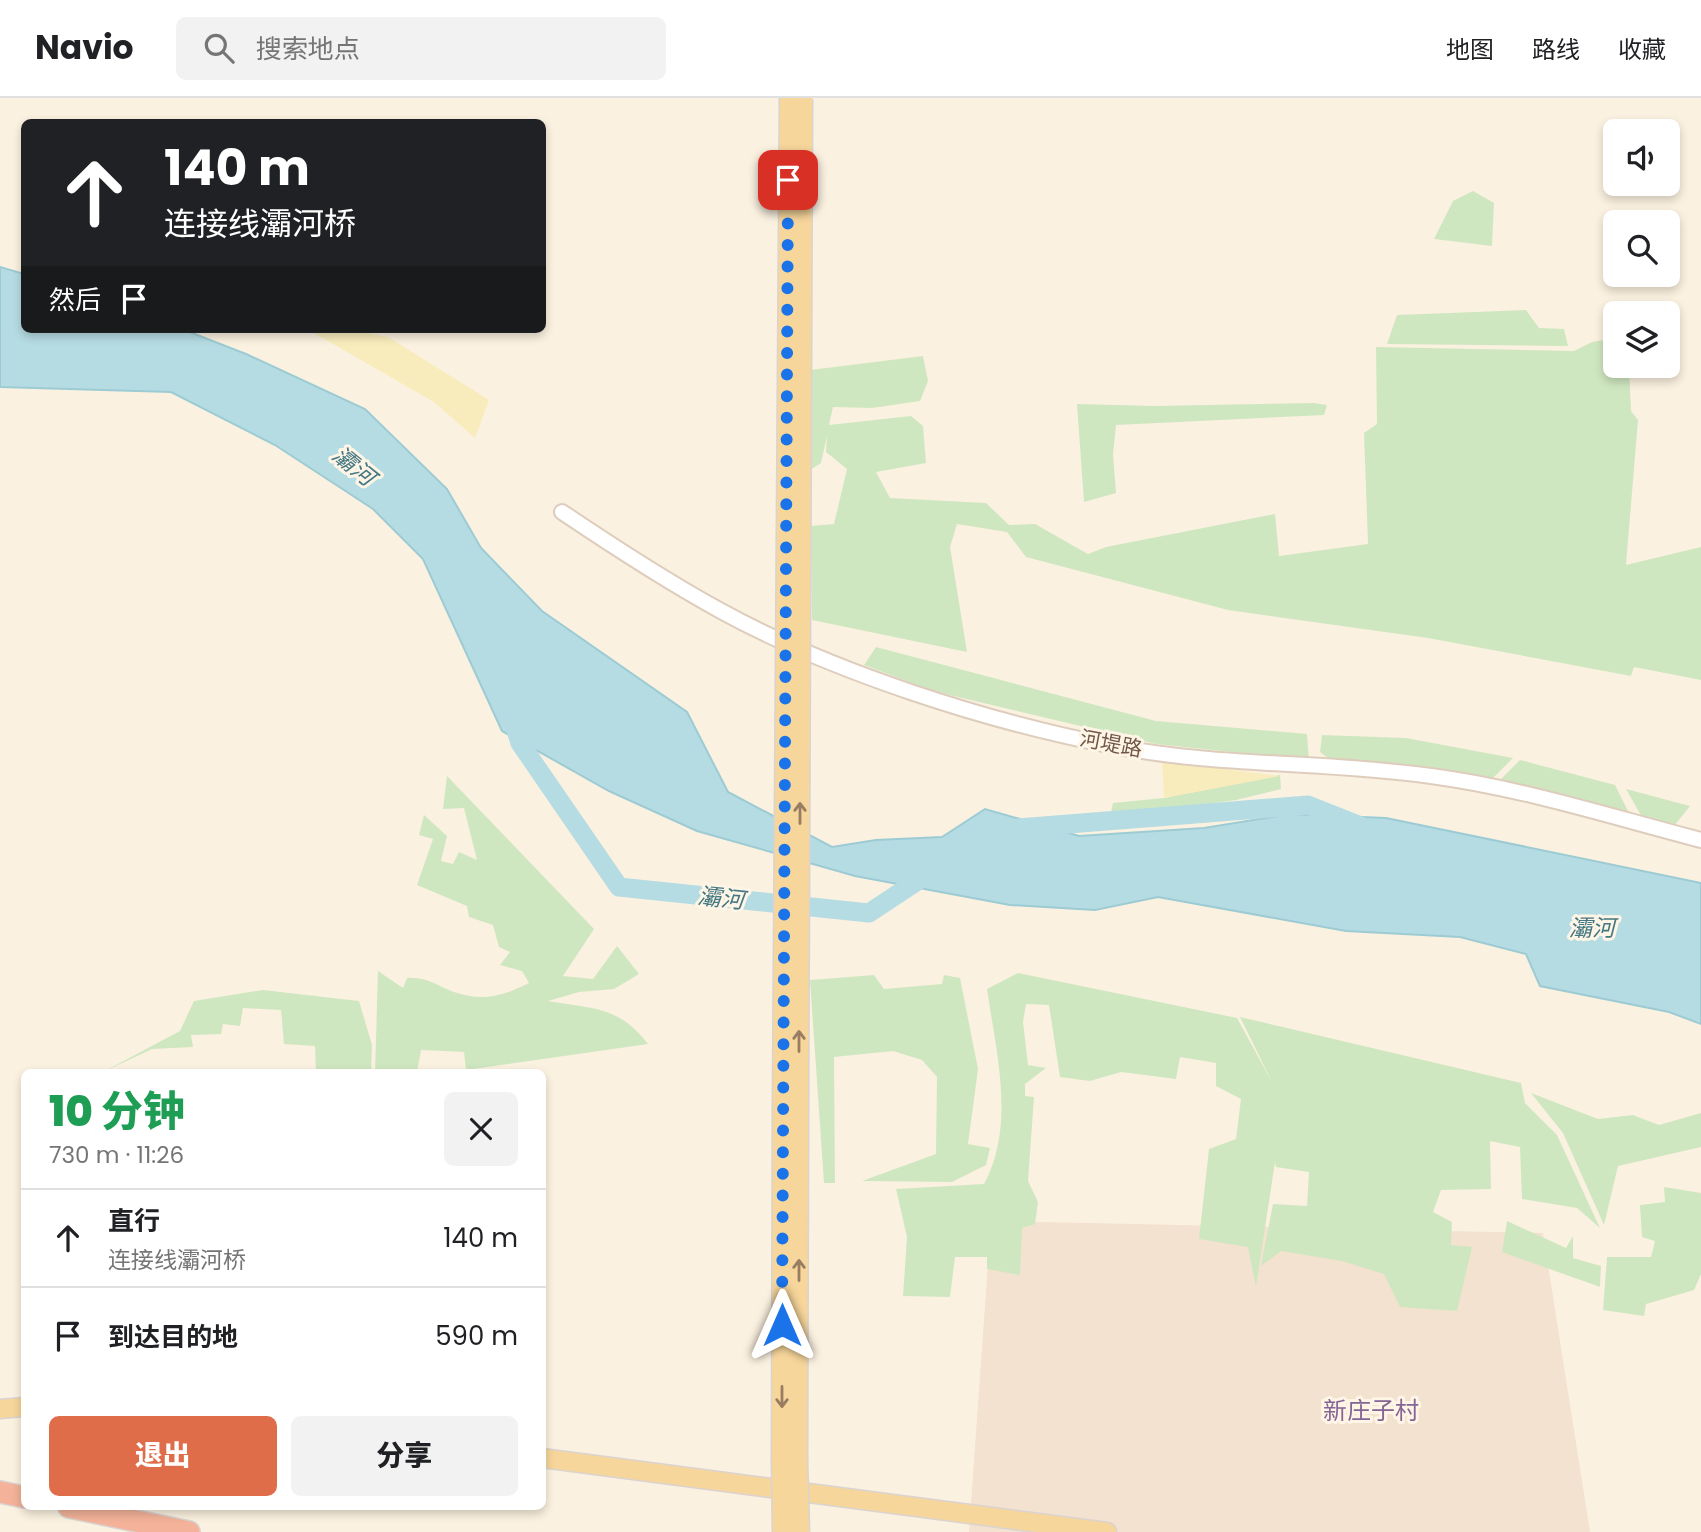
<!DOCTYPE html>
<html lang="zh">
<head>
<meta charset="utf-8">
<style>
	body { margin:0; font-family:Poppins,"Noto Sans SC",sans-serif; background:#f2f2f2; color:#202124; height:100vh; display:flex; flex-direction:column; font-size:26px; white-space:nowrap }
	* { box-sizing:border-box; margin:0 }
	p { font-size:23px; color:#757577 }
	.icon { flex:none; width:38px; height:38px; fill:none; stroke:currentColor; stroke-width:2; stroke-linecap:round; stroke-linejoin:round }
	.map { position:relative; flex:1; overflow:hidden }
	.drawer { position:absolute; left:21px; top:971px; width:525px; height:441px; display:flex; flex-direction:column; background:#fff; border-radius:10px; box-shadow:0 4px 10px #0003 }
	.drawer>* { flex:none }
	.hud { position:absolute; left:21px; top:21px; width:525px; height:214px; border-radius:10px; box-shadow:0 4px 10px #0003; background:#202124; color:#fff; overflow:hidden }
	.controls { position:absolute; left:1603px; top:21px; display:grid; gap:14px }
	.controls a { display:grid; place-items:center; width:77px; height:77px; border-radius:10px; background:#fff; box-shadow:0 4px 10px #0003; font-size:35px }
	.pin { position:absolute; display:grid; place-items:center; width:60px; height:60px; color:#fff; margin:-30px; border-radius:14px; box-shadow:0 4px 10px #0006 }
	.me { position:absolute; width:77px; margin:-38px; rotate:0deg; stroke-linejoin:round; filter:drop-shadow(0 0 5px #0008) }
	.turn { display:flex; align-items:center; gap:24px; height:147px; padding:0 28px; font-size:32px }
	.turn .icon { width:91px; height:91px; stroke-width:2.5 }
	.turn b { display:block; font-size:49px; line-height:60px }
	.then { display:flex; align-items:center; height:66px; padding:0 28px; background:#0003; gap:14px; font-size:26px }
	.round { display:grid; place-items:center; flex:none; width:74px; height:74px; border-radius:10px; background:#f2f2f2 }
	.summary { display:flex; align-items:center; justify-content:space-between; height:119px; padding:0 28px }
	h1 { font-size:42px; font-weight:800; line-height:52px; color:#1e9e55 }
	.cta { display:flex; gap:14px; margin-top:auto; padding:14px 28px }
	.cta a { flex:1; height:80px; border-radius:10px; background:#e06d4a; color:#fff; font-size:28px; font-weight:800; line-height:80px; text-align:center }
	.cta a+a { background:#f2f2f2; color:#202124 }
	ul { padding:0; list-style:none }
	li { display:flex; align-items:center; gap:21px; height:98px; padding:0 28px; border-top:2px solid #e0e0e0 }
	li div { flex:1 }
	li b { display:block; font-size:26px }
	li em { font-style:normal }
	header { display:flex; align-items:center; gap:42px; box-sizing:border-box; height:98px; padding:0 35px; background:#fff; border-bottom:2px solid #e0e0e0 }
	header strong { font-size:33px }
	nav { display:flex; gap:38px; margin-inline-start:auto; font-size:24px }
	.search { width:490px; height:63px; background:#f2f2f2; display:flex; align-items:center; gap:18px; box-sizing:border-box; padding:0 24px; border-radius:10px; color:#757577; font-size:26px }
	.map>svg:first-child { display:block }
	.residential { fill:#f2e2cf }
	.green { fill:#cfe7c0 }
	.sand { fill:#f9ecbc }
	.water { fill:#b6dce3; stroke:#9dcbd4; stroke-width:2 }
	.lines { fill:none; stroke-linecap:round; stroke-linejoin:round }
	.river { stroke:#b6dce3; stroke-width:19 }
	.minor-casing { stroke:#decdbd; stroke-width:18 }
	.major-casing { stroke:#dad3d0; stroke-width:21 }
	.highway-casing { stroke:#dad3d0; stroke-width:24 }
	.minor { stroke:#fff; stroke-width:14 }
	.major { stroke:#f7d69b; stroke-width:18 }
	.highway { stroke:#f3b299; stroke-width:21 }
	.major-bridge-casing { stroke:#dad3d0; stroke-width:21; stroke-linecap:butt }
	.major-bridge { stroke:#f7d69b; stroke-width:18 }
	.oneway { stroke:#987d62 }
	.route { stroke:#1a73e8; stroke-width:12; stroke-dasharray:0 21.6 }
	.labels { text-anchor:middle; stroke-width:6; stroke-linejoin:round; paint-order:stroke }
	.street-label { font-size:21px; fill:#705749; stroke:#fef5e6 }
	.water-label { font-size:23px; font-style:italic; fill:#447883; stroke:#fef5e6 }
	.quarter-label { font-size:24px; fill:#846593; stroke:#fef5e6 }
</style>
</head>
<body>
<header>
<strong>Navio</strong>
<div class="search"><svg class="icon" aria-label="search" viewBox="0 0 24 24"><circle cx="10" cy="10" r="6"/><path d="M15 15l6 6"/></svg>搜索地点</div>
<nav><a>地图</a><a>路线</a><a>收藏</a></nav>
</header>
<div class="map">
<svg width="1701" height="1434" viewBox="0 0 1701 1434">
	<rect width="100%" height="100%" fill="#fbf1e0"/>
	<polygon class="residential" points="991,1123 1543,1135 1590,1434 969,1434"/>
	<g class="green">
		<polygon points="1473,93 1494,105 1492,148 1434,141 1453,103"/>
		<polygon points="1526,212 1539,230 1564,231 1568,248 1387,246 1397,217"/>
		<polygon points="1615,240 1615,268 1629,268 1631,313 1638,322 1626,467 1701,449 1701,582 1634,569 1631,578 1428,540 1228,512 1026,459 1007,434 957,426 950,449 967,554 812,522 811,428 834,426 847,371 826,354 827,338 821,365 810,372 810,272 923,258 928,283 920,303 872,310 833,309 829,327 911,318 923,328 926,365 876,374 890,400 986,405 1009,427 1035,426 1088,456 1106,449 1275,416 1279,458 1368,446 1364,335 1377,326 1376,249 1574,253 1592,244"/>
		<polygon points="1314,305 1327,307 1324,317 1116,327 1113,357 1116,395 1084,404 1077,306 1155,308"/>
		<polygon points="876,549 1156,623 1307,636 1309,662 1156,646 933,593 864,567"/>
		<polygon points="1322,637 1406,640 1513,660 1491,682 1332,663 1320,654"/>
		<polygon points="1520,662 1615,687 1630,717 1499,683"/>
		<polygon points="1280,677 1281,691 1236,702 1110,719 1113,705 1164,700"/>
		<path d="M447,678L594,831L563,878L593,881L617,848L639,876L614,891L579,894L548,903C592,911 618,907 648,946L466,972L464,954L421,952L417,975H375L378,873L403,890L407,880C426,878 437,888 454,894C483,904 503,898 529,885L522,873L500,867L510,854L499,849L493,827L469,819L467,808L417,787L433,741L419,737L424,717L447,738L441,763L453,766L459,754L477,762L464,710L443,711Z"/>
		<polygon points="1626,691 1690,708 1674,728 1643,721"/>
		<path d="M1018,875L1237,920L1272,984L1240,919L1521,985L1525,1005L1557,1037L1600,1130L1577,1110L1522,1101L1520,1049L1490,1043L1491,1091L1441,1092L1433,1114L1452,1124L1451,1147L1472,1149L1457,1213L1400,1209L1384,1176L1342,1163L1281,1153L1261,1168L1273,1106L1307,1108L1309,1074L1276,1069L1275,1064L1256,1189L1248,1149L1199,1141L1209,1051L1236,1041L1241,1001L1216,988V965L1180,959L1176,981L1121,974L1090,983L1060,979L1049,907L1026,906L1023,924L1028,967L1046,970L1025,986V998L1034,999L1028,1083L1038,1104L1035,1126L1022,1130L1020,1177L987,1171V1159H955L950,1199L903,1198L907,1139L896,1091L984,1086C1016,1027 996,954 987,891Z"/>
		<polygon points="874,877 884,891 942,886 944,877 960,880 978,971 968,1046 990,1050 986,1067 952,1084 862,1083 936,1056 937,979 922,962 893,953 834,959 835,1085 824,1085 810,882"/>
		<polygon points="263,892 359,903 372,947 371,975 316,975 315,948 284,946 281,912 243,910 240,928 223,926 221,936 191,937 193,949 152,951 103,974 180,933 194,903"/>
		<polygon points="1531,995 1598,1021 1633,1017 1659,1027 1701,1015 1701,1049 1618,1068 1604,1127 1563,1035"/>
		<polygon points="1664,1089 1701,1095 1701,1176 1694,1192 1646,1206 1644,1218 1603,1212 1607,1159 1651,1159 1655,1143 1642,1139 1640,1107 1665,1104"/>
		<polygon points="1507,1123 1566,1150 1573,1138 1573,1160 1601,1168 1600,1189 1502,1154"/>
	</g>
	<g class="sand">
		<polygon points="307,231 346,231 388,239 489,302 475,340 434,304"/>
		<polygon points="1162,663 1280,678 1164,700"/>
	</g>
	<polygon class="water" points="0,169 24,176 24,231 182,231 246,256 365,311 447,391 481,450 542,513 687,614 728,694 832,749 876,742 942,739 985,711 1079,738 1204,730 1290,716 1386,720 1701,785 1701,926 1669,914 1540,888 1526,856 1460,839 1346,833 1158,799 1095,812 1010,807 855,778 697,733 609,693 502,633 423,461 373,411 275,347 171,294 0,289"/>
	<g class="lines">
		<g class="river">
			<polyline points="512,620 520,645 619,789 869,815 931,774"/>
			<polyline points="1018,730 1308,707 1361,728"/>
		</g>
		<g class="minor-casing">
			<path id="minor" d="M562,414C614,449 666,483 721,513C832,574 988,624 1113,648C1219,669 1326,663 1431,678C1522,690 1612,719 1701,742"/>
		</g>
		<g class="major-casing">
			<g id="major">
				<polyline points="0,1311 24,1309"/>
				<polyline points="542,1360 1107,1434"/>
				<polyline points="798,1362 799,1011"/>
				<polyline points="781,1363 782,1010"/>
			</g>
		</g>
		<g class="highway-casing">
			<g id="highway">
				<polyline points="0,1394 24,1399"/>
				<polyline points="69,1409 189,1434"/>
			</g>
		</g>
		<use href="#minor" class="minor"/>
		<use href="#major" class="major"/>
		<use href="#highway" class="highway"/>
		<g class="major-bridge-casing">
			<g id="major-bridge">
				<polyline points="782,1010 789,0"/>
				<polyline points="799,1011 803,1"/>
				<polyline points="798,1362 800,1434"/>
				<polyline points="781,1363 782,1434"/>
			</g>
		</g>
		<use href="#major-bridge" class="major-bridge"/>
	</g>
	<defs><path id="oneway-shaft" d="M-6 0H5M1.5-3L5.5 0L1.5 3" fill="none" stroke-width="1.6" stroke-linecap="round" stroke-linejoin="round" transform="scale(1.75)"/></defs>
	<g class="oneway">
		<use href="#oneway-shaft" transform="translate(800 715) rotate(-90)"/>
		<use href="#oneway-shaft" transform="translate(799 943) rotate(-90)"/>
		<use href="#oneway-shaft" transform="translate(799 1172) rotate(-90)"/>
		<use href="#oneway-shaft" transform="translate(782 1299) rotate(90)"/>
	</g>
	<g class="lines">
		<polyline class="route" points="782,1227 788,82"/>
	</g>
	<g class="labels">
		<g class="street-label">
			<text transform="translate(1111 646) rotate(11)" y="7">河堤路</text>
		</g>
		<g class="water-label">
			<text transform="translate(354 368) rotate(39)" y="8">灞河</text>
			<text transform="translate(721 800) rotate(6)" y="8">灞河</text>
			<text x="1592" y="838">灞河</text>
		</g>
		<g class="quarter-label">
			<text x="1371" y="1321">新庄子村</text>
		</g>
	</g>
</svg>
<div class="controls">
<a><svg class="icon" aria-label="sound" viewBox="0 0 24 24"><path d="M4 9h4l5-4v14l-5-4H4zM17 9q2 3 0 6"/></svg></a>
<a><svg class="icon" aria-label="search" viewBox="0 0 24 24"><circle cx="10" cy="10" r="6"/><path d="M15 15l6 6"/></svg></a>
<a><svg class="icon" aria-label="layers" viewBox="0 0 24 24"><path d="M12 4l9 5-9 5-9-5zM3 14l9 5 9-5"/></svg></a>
</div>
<div class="pin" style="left:788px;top:82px;background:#d93025"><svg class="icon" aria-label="arrive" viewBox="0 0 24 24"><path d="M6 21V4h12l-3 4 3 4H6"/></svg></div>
<svg class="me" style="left:782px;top:1227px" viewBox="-20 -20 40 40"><path d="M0-17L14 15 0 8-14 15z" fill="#1a73e8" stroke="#fff" stroke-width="4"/></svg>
<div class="hud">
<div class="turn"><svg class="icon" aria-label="ahead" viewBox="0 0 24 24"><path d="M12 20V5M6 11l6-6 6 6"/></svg><div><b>140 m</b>连接线灞河桥</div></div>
<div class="then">然后<svg class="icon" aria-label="arrive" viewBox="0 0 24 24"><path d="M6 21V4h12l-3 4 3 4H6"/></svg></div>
</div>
<section class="drawer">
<div class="summary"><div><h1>10 分钟</h1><p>730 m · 11:26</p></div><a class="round"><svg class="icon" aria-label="close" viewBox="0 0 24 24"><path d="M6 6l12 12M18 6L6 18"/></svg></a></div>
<ul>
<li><svg class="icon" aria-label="ahead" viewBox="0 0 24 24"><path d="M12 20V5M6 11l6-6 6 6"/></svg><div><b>直行</b><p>连接线灞河桥</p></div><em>140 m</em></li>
<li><svg class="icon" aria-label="arrive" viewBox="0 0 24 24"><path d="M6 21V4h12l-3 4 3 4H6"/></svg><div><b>到达目的地</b></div><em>590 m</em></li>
</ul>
<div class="cta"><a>退出</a><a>分享</a></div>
</section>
</div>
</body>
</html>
